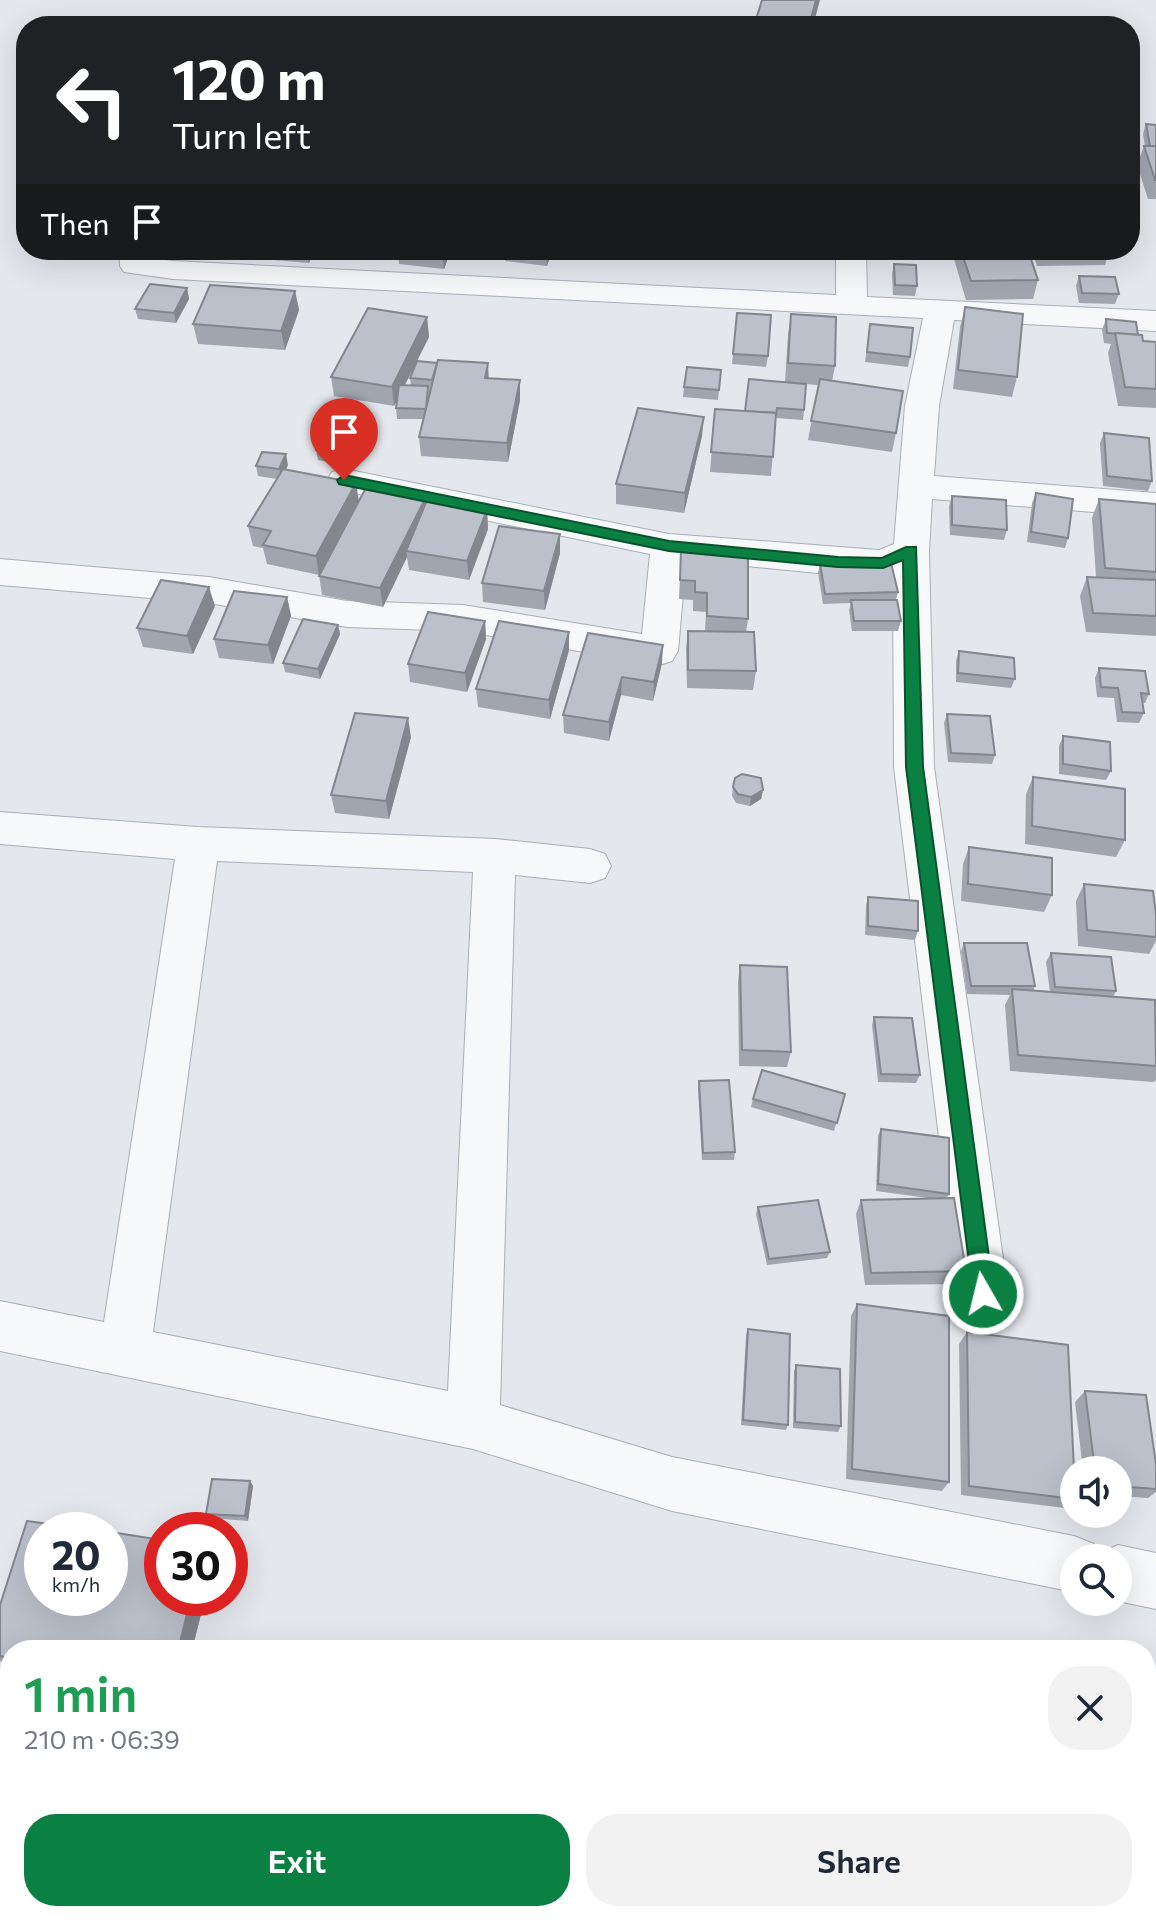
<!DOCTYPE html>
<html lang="en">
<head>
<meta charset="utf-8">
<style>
	body { margin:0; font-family:Commissioner,sans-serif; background:#f2f2f3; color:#1f2937; height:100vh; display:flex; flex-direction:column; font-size:30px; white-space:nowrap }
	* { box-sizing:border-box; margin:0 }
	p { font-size:26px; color:#747a83 }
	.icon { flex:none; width:44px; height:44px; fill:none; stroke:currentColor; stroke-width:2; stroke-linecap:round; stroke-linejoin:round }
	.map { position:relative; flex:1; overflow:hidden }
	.drawer { position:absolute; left:0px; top:1640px; width:1156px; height:282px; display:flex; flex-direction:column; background:#fff; border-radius:32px 32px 0 0; box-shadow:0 8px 32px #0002 }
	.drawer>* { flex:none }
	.guide { position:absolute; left:16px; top:16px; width:1124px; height:244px; border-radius:32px; box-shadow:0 8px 32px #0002; background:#202124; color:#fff; overflow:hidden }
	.buttons { position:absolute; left:1060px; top:1456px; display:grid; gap:16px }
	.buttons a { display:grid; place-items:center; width:72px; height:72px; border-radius:50%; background:#fff; box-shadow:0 8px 32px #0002; font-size:40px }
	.speed { position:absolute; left:24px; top:1512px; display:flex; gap:16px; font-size:40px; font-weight:700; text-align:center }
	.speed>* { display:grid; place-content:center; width:104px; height:104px; border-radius:50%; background:#fff; box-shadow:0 8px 32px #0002; line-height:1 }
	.speed small { font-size:20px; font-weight:400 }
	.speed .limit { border:12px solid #d22; background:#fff; color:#111 }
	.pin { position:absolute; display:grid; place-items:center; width:68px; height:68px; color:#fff; margin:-82px -34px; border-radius:50% 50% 50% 0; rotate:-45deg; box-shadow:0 0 8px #0007 }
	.pin .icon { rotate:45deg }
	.me { position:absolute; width:88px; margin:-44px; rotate:352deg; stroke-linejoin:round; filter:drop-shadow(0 0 6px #0008) }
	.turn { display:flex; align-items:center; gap:28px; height:168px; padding:0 24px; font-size:36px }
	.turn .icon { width:104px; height:104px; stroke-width:2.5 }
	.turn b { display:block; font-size:56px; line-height:68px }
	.then { display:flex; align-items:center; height:76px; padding:0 24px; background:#0003; gap:16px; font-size:30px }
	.round { display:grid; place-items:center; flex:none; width:84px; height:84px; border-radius:32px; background:#f2f2f3 }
	.head { display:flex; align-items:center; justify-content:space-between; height:136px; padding:0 24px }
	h1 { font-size:48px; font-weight:600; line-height:60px; color:#1e9e55 }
	.action { display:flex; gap:16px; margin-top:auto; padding:16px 24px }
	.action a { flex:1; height:92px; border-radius:32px; background:#0b8043; color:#fff; font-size:32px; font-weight:600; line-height:92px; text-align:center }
	.action a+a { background:#f2f2f3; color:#1f2937 }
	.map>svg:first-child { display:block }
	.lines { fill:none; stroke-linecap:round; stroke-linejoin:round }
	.street-casing { stroke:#a9aeb7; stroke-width:2 }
	.street { fill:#f7f8fa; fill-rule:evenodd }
	.wall { fill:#a1a5ae }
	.shaded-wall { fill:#83868d }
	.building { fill:#bbc0ca; stroke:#83868d; stroke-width:2 }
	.route { fill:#0b8043; stroke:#07532c; stroke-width:2 }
</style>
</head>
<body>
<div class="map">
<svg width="1156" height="1921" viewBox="0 0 1156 1921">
	<rect width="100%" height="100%" fill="#e4e7ec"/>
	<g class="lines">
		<g class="street-casing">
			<g id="street">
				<polygon points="311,18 354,21 358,26 298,26 302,21"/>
				<polygon points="119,250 149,250 150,258 173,261 836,295 836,250 866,250 867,297 1156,311 1156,331 954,320 939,406 934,476 1156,493 1156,517 932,499 929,551 934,767 1008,1294 1001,1311 983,1318 965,1311 958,1294 894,767 893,573 883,576 838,575 686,560 678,651 672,661 659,665 463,631 347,627 209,603 0,585 0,559 209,577 347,601 463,605 642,634 650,554 344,491 332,488 327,480 332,472 344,469 669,534 879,550 894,544 905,406 923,318 173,279 124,272 120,266"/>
				<path d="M0,812L198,827L495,839L590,849L605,854L611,866L605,878L590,883L515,875L500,1405L672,1457L1074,1536L1094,1544L1098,1554L1118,1545L1156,1553V1609L1118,1601V1558H1074V1592L672,1511L473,1449L0,1351V1301L104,1322L175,859L0,844ZM217,861L473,872L448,1391L153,1332Z"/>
			</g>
		</g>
		<use href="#street" class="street"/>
	</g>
	<g class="wall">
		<polygon points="1146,124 1156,125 1156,199 1148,199 1137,165 1144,146 1145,146 1143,134"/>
		<polygon points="272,250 314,250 309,263 274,260"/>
		<polygon points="324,250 366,250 362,257 324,252"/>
		<polygon points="398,250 451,250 444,269 399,264"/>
		<polygon points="505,250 552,250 547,266 505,261"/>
		<polygon points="952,250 1028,250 1038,280 1033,299 966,300 952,252"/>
		<polygon points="1032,250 1106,250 1108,255 1105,265 1037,266"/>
		<polygon points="894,264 917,286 915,296 893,295 892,274"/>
		<polygon points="1079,276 1119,294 1115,304 1079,303 1076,286"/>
		<polygon points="187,288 189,299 176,323 138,319 135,309"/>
		<polygon points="295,291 299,310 285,350 198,344 193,324"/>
		<polygon points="965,307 1017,377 1012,397 953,389 960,327"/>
		<polygon points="737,313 768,356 766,367 732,364"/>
		<polygon points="791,314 835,366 832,381 896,433 892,452 808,440 818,385 792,383 804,410 803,420 776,418 771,476 710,472 715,409 745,411 785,382 788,334"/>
		<polygon points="427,317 429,337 405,385 411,385 410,378 489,378 520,380 520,400 508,462 421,456 419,437 424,419 397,419 396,408 397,401 394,406 334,396 331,377"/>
		<polygon points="1106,319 1138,335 1143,341 1156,342 1156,408 1118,406 1108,353 1111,344 1104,343 1102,330"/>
		<polygon points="870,324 910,357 908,367 865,362"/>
		<polygon points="721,370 718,400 683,397 684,387"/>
		<polygon points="1104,433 1152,481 1148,491 1103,486 1100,443"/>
		<polygon points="702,436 684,513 616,504 616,484"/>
		<polygon points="353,447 344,465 318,460 316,450"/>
		<polygon points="288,465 286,469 359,501 428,493 428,501 487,510 488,529 469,580 409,570 407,557 383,607 322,595 319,575 267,564 263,548 253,546 248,526 277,479 258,476 256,466"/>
		<polygon points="1036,493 1068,538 1065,548 1027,542 1032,503"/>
		<polygon points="952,496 1007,530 1004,540 950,535 949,506"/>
		<polygon points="1099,499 1156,504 1156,636 1086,632 1080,596 1087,577 1096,577 1092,518"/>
		<polygon points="560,534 560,553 545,610 483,602 482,583"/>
		<polygon points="681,549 748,619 746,632 756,671 753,690 687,688 686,649 688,631 705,631 706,612 693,611 693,600 679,599"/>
		<polygon points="820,564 898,592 896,600 901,621 898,631 852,631 849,610 851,603 823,604 818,573"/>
		<polygon points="287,597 291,616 273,664 219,658 214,639"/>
		<polygon points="215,606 193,654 143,647 137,628"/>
		<polygon points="485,621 486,639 467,692 410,682 408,664"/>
		<polygon points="338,625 340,634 320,679 285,672 283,663"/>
		<polygon points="588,633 662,663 653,701 621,695 609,741 564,733 563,715"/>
		<polygon points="569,650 550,719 478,707 476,689"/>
		<polygon points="959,651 1015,679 1011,688 956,682 956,661"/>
		<polygon points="1099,668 1149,694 1145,703 1142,703 1144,713 1139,723 1117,722 1114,698 1097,697 1095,678"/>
		<polygon points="947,714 995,755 992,764 948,762 944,723"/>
		<polygon points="1063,736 1111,771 1106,780 1059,774 1059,746"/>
		<polygon points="411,737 389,819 335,813 331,795"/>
		<polygon points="1033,777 1125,840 1116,857 1025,844 1026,794"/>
		<polygon points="733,787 763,790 761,799 750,806 736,803 732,796"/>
		<polygon points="969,847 1052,895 1044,912 961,901 963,864"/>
		<polygon points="1084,884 1156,914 1156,941 1149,954 1078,946 1076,901"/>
		<polygon points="868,897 918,931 915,940 865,935 866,905"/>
		<polygon points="964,943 1035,986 1033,991 1050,992 1046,962 1051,953 1116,991 1113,997 1156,1007 1156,1080 1154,1082 1010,1071 1005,1005 1010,995 967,994 961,951"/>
		<polygon points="740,965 791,1052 787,1067 739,1066 738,982"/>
		<polygon points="874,1017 920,1075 916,1083 878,1082 872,1025"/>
		<polygon points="699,1081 735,1152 734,1160 702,1160 698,1089"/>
		<polygon points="845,1094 834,1131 751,1107 753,1099"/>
		<polygon points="881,1129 949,1194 947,1198 966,1271 959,1284 865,1285 856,1214 861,1200 928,1198 876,1191 878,1136"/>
		<polygon points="758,1207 830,1252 827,1258 767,1265 756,1214"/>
		<polygon points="857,1304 949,1482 942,1491 846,1479 851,1316"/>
		<polygon points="748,1329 788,1425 786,1430 741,1425 746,1335"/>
		<polygon points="967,1332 1074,1470 1074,1501 1065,1508 961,1495 959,1344"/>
		<polygon points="796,1365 841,1426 838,1432 793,1428 794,1371"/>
		<polygon points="1085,1391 1156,1464 1156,1492 1148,1498 1118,1496 1118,1470 1083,1470 1075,1402"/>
		<polygon points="250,1481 253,1486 248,1521 210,1518 206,1514"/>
		<polygon points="205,1598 192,1650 10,1650 10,1663 0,1661 0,1605"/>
		<polygon points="1146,1694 1156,1694 1156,1782 1146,1781"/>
		<polygon points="1096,1912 1146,1912 1156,1921 1097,1921"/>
	</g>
	<g class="shaded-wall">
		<polygon points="816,0 820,0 813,26 809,26"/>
		<polygon points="308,250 314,250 309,263 307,252"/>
		<polygon points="442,250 451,250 444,269"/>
		<polygon points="548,250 552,250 547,266 546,256"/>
		<polygon points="187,288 189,299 176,323 174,313"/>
		<polygon points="295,291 299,310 285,350 281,331"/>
		<polygon points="427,317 429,337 394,406 392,387"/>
		<polygon points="488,363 489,383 485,378"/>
		<polygon points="520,380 520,400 508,462 507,443"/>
		<polygon points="704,417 702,436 684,513 685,493"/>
		<polygon points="352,437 353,447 344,465 342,455"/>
		<polygon points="286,454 288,465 282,479 279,469"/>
		<polygon points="356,483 359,502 319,575 316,556"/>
		<polygon points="428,493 430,512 406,551 407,557 383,607 380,588"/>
		<polygon points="487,510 488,529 469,580 467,561"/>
		<polygon points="560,534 560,553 545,610 544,591"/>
		<polygon points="209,587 215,606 193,654 187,636"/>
		<polygon points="287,597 291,616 273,664 268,645"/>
		<polygon points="485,621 486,639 467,692 465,673"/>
		<polygon points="338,625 340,634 320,679 318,669"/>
		<polygon points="569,632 569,650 550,719 549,700"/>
		<polygon points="663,645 662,663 653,701 654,682"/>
		<polygon points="622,677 621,695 609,741 609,722"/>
		<polygon points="408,718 411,737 389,819 386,801"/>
		<polygon points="763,790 761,799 750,806 751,797"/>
		<polygon points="250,1481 253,1486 248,1521 245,1516"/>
		<polygon points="191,1598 205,1598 192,1650 178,1650"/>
	</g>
	<g class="building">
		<polygon points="762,0 816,0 809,26 754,26"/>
		<polygon points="1146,124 1156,125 1156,146 1150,146"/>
		<polygon points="1144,146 1156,146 1156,180 1155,180"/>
		<polygon points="274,250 308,250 307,252"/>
		<polygon points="505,250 548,250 546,256 505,251"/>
		<polygon points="961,250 1028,250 1038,280 971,281"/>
		<polygon points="1038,250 1106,250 1108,255 1040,256"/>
		<polygon points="894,264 916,265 917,286 895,285"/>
		<polygon points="1079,276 1115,277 1119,294 1082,293"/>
		<polygon points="150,284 187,288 174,313 135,309"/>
		<polygon points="210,285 295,291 281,331 193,324"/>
		<polygon points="965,307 1023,314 1017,377 958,370"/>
		<polygon points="368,308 427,317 392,387 331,377"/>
		<polygon points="737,313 771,315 768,356 733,354"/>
		<polygon points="791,314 836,317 835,366 788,363"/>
		<polygon points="1106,319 1136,322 1138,335 1107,333"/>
		<polygon points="870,324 913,328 910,357 867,352"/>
		<polygon points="1115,333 1142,335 1143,341 1156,342 1156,389 1125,387"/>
		<polygon points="438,360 488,363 485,378 520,380 507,443 419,437"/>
		<polygon points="417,361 437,363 432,380 410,378"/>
		<polygon points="687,367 721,370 719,390 684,387"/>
		<polygon points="749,379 806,384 804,410 777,408 776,416 776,413 745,411"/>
		<polygon points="820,379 903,391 896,433 811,421"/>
		<polygon points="399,385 428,386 426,409 396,408"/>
		<polygon points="638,408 704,417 685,493 616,484"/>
		<polygon points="715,409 776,413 773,457 711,452"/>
		<polygon points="326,432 352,437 342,455 316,450"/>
		<polygon points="1104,433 1149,438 1152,481 1107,476"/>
		<polygon points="262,452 286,454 279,469 256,466"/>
		<polygon points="283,469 356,483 316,556 263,545 271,531 248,526"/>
		<polygon points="369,482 428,493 380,588 319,576"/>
		<polygon points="1036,493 1073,499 1068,538 1031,532"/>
		<polygon points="952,496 1006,500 1007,530 952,525"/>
		<polygon points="1099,499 1156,504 1156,572 1105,568"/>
		<polygon points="427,500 487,510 467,561 406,551"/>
		<polygon points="499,526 560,534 544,591 482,583"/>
		<polygon points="681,549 748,552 748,619 707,616 707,593 695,592 695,581 680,580"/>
		<polygon points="891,563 898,592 825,594 820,564"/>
		<polygon points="1087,577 1156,580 1156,616 1093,613"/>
		<polygon points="161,580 209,587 187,636 137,628"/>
		<polygon points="234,591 287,597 268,645 214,639"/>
		<polygon points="851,600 897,600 901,621 854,621"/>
		<polygon points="428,612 485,621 465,673 408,664"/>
		<polygon points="303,619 338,625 318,669 283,663"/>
		<polygon points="499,621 569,632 549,700 476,689"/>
		<polygon points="688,631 754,632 756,671 688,670"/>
		<polygon points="588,633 663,645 654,682 622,677 609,722 563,715"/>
		<polygon points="959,651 1014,658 1015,679 958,673"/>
		<polygon points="1099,668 1145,671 1149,694 1141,693 1144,713 1122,712 1118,688 1101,687"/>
		<polygon points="355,713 408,718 386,801 331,795"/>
		<polygon points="947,714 990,716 995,755 951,753"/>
		<polygon points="1063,736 1110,742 1111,771 1063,764"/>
		<polygon points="742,774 761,778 763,790 751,797 738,794 733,787 735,778"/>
		<polygon points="1033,777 1125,789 1125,840 1032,826"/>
		<polygon points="969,847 1052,858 1052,895 968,884"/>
		<polygon points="1084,884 1153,891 1156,914 1156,937 1087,930"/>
		<polygon points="868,897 918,901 918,931 868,926"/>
		<polygon points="964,943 1027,943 1035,986 971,986"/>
		<polygon points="1051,953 1111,957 1116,991 1055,987"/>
		<polygon points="740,965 787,967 791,1052 742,1050"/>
		<polygon points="1012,989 1155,1000 1156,1066 1018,1055"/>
		<polygon points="874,1017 912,1018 920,1075 881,1074"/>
		<polygon points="762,1070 845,1094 837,1123 753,1099"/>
		<polygon points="729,1080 735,1152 703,1153 699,1081"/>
		<polygon points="881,1129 949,1138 949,1194 878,1184"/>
		<polygon points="954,1198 966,1271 871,1273 861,1200"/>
		<polygon points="818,1200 830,1252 769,1259 758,1207"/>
		<polygon points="857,1304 949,1316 949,1482 852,1469"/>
		<polygon points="748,1329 790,1334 788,1425 743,1420"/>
		<polygon points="967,1332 1068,1345 1074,1470 1074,1499 969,1486"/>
		<polygon points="796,1365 840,1369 841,1426 795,1422"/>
		<polygon points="1085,1391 1146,1395 1156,1464 1156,1489 1118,1486 1118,1470 1095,1470"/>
		<polygon points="212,1479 250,1481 245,1516 206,1514"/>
		<polygon points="27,1521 93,1530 42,1530 42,1598 110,1598 110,1532 162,1540 162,1598 191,1598 178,1650 10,1650 10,1658 0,1656 0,1605"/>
		<rect x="1146" y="1694" width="10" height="84"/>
		<polygon points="1146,1900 1156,1902 1156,1921 1109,1921 1109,1912 1146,1912"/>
	</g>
	<polygon class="route" points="344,475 669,541 838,557 882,558 906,547 916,547 923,767 994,1294 991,1301 983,1304 976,1301 973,1294 906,767 903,560 883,568 838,567 669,551 339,484 337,480"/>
</svg>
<div class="buttons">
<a><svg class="icon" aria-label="sound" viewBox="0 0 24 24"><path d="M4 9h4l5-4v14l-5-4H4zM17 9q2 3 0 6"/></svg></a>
<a><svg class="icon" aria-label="search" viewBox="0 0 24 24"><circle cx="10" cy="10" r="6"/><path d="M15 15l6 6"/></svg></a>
</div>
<div class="speed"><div>20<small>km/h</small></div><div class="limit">30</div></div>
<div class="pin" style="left:344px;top:480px;background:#d93025"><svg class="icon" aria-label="arrive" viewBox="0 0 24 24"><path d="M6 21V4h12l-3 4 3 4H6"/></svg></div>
<svg class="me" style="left:983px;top:1294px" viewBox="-20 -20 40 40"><circle r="17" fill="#0b8043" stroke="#fff" stroke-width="3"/><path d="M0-11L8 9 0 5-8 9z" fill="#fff"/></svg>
<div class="guide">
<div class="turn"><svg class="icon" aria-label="left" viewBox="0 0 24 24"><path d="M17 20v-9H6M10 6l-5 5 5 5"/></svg><div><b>120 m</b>Turn left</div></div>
<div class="then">Then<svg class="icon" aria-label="arrive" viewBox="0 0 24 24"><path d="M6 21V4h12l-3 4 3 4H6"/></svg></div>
</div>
<section class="drawer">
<div class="head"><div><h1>1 min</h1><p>210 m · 06:39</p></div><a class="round"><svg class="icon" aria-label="close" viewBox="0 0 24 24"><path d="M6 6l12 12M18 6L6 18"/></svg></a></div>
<div class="action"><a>Exit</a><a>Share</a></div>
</section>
</div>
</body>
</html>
